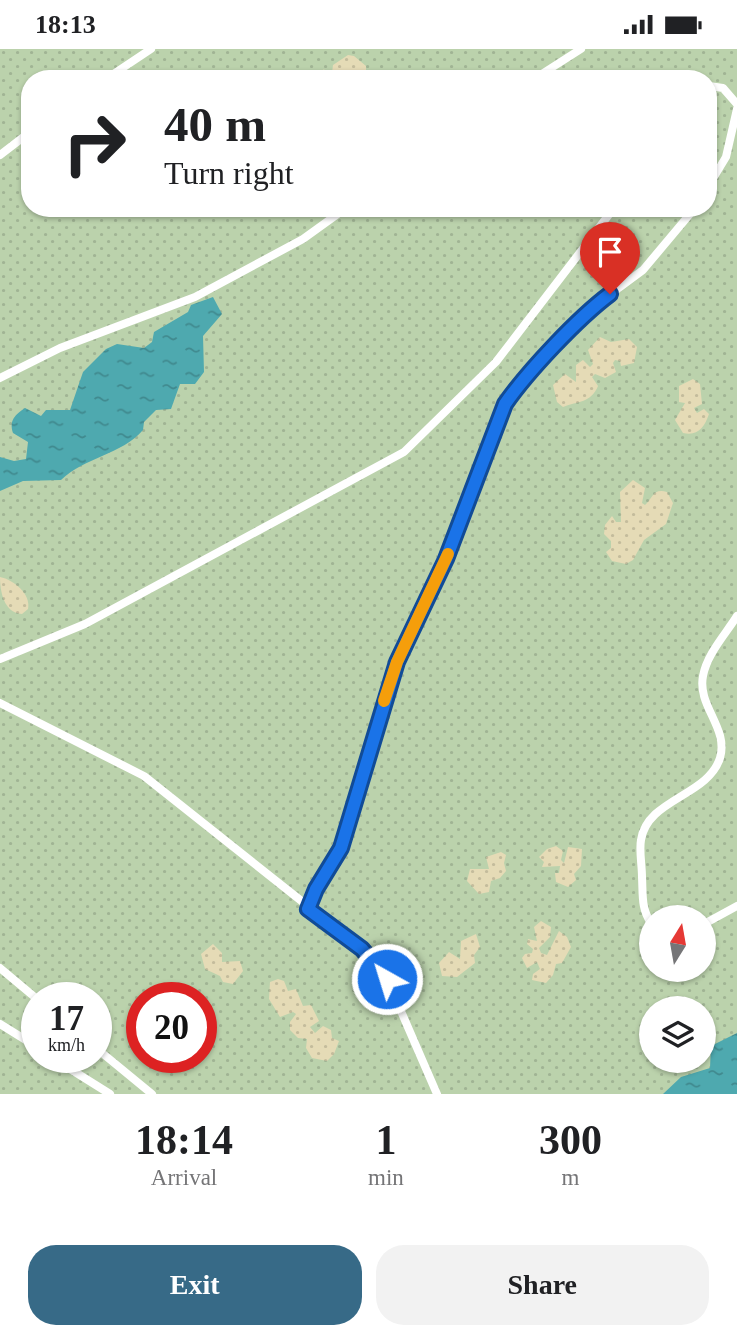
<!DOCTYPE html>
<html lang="en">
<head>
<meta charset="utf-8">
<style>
	body { margin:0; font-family:"Times New Roman",serif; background:#f2f2f2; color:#202124; height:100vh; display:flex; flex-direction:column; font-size:26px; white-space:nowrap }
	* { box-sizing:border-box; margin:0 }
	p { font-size:23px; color:#757577 }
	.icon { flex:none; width:38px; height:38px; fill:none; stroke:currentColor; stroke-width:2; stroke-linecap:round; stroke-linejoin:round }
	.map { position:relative; height:1045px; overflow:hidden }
	.panel { display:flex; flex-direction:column; background:#fff; flex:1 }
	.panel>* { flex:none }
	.guide { position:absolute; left:21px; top:21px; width:696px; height:147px; border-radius:28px; box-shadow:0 2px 5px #0004; background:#fff; color:#202124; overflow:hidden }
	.needle { width:46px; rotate:11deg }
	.tools { position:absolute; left:639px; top:856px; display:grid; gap:14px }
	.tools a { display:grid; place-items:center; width:77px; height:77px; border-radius:50%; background:#fff; box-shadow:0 2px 5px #0004; font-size:35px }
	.speed { position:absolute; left:21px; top:933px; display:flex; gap:14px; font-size:35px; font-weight:700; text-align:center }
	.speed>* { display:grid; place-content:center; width:91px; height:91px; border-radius:50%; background:#fff; box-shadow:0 2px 5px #0004; line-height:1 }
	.speed small { font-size:18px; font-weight:400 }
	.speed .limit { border:10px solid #d22; background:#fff; color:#111 }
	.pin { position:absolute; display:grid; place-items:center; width:60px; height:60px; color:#fff; margin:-72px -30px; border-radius:50% 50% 50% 0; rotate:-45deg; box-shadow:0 0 7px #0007 }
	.pin .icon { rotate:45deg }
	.me { position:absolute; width:77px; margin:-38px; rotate:321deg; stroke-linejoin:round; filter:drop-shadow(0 0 5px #0008) }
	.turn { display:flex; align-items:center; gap:24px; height:147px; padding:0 28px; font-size:32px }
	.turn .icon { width:91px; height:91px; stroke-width:2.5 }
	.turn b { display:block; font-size:49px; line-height:60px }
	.eta { display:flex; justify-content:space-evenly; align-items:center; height:119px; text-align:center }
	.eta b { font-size:42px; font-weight:700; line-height:49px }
	.primary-button { display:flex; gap:14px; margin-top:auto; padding:14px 28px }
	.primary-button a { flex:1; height:80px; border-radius:28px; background:#376a87; color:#fff; font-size:28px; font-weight:700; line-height:80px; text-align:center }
	.primary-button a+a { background:#f2f2f2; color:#202124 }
	.status { display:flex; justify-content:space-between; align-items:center; height:49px; padding:0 35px; background:#fff; direction:ltr }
	.status svg { height:19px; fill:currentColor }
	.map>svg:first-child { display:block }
	.grass { fill:url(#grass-dots); fill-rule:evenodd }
	.sand { fill:url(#sand-dots) }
	.water { fill:url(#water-ripples) }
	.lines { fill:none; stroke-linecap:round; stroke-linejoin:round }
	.service { stroke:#fff; stroke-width:8 }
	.route-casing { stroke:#114b97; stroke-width:18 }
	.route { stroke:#1a73e8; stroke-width:12 }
	.slow { stroke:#f59e0b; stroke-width:12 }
</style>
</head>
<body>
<div class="status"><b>18:13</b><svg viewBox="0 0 49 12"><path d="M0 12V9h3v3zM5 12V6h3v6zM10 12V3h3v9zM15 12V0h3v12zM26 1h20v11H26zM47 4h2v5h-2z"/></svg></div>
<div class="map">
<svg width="737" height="1045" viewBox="0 0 737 1045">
	<defs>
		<pattern id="grass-dots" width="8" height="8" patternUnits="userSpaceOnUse" patternTransform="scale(1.75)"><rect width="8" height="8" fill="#bbd2ac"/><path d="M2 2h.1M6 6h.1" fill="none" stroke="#a0b494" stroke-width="1.8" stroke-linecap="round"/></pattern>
		<pattern id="sand-dots" width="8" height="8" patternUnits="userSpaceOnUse" patternTransform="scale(1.75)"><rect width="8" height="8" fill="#e5dbb6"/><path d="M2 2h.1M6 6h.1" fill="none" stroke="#c4bc9c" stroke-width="1.8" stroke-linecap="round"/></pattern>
		<pattern id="water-ripples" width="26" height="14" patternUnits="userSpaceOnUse" patternTransform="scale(1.75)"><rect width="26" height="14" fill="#4ea9af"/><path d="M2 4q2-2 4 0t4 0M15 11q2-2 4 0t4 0" fill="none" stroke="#40898e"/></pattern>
	</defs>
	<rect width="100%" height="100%" fill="#e0e5ec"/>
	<path class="grass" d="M0,0H737V1045H0ZM30,30H709V159H30ZM651,868H704V920H651ZM37,948H96V1008H37ZM142,948H201V1008H142ZM651,959H704V1012H651Z"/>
	<g class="sand">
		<polygon points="348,6 354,7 366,17 366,25 363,30 316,30 324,20 326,25 332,24 333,16"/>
		<path d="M600,288L611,293L629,290L637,298L634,314L621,317L620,312L615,311L613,314L616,323L605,329L595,325L592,328L598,337C591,354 578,352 563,358L557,353L553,336L565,325L576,333V316L583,311L590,318L593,315L588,301Z"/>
		<path d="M693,330L700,335L702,355L694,359L697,364L704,360L709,365C704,379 698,387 683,384L675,371L685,354L679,353V337Z"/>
		<path d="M633,431L645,439L642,454L645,456C653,449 653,439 667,443L673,454L666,475L644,491L633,511L626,515L612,512L606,503L611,499V492L604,485L605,476L612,467L616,473H621L620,443Z"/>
		<path d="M0,528C14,531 31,545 28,560L22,565C4,564 0,543 0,528Z"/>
		<polygon points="556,797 563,802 561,811 564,814 568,798 582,800 581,817 574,825 576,831 568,838 556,833 555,824 559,824 560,817 542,818 544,813 539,808 547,800"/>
		<polygon points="501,803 506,806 504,814 506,822 500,829 491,832 489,843 479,845 467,832 470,820 489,820 486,808"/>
		<polygon points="541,872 551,878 550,888 539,899 541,904 547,906 559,882 567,888 571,898 562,914 556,915 553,926 546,934 532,931 533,925 540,920 537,913 527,919 522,909 525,905 532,904 533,900 527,895 528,890 537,892 534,878"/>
		<polygon points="476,885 480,898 474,906 475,914 457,928 442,927 439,914 449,903 460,910 461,892"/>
		<polygon points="213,895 222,904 222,913 240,912 243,922 233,935 223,933 220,927 205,920 201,905"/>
		<polygon points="278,930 284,932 288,942 296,940 303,957 311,956 319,972 310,978 315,984 323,977 331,981 332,989 339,992 334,1005 327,1012 312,1009 306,999 307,990 298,989 290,981 290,973 296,965 293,963 280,968 269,950 270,933"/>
	</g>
	<g class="water">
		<path d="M213,248L222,265L203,287L204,323L195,335H180L171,360L156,361L144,373L143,381C121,406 85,408 61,431L23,432L0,442V408L14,412L26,410L28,393L13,384C9,371 15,366 25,359L41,367L46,361H70L83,323L106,300L117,295L144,299L152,293L154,283L188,263L191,256Z"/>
		<polygon points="737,984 737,1045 663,1045 681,1028 710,1019 711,997"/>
	</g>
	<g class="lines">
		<g class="service">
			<polyline points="106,30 151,0"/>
			<polyline points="534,30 581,0"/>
			<polyline points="709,37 723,39 737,55"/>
			<polyline points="0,106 30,83"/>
			<polyline points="709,136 726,108 737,60"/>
			<polyline points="0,329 60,299 195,248 303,190 346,159"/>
			<polyline points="0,610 85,575 404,403 496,313 614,159"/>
			<polyline points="0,654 144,727 362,900 387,930 437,1045"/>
			<polyline points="308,860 316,840 341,799 397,613 446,510 505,355 518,336 593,258 643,221 695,159"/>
			<path d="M651,874C641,860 643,845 642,828C642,816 639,802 641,791C647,750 708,747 720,709C729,679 697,657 703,627C707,605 725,586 737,567"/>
			<polyline points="704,875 737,857"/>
			<polyline points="0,919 37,950"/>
			<polyline points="0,975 37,998"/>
			<polyline points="96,999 152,1045"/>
			<polyline points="51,1008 110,1045"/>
		</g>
	</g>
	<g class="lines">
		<g class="route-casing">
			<path id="route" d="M387,930L362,900L308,860L316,840L341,799L397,613L446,510L505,355C528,322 578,269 610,245"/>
		</g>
		<use href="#route" class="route"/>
		<polyline class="slow" points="384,652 397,613 448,505"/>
	</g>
</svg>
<div class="tools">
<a><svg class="needle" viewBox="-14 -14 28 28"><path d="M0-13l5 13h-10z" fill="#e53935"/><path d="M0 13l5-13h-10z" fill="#757577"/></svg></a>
<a><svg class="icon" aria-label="layers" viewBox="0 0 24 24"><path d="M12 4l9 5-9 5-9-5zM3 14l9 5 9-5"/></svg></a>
</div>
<div class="speed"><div>17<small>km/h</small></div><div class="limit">20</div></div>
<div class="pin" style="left:610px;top:245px;background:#d93025"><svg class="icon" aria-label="arrive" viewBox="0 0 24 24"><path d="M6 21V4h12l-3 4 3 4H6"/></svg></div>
<svg class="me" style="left:387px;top:930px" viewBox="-20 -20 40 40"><circle r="17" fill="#1a73e8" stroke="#fff" stroke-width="3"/><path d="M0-11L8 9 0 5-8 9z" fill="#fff"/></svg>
<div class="guide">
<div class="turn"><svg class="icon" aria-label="right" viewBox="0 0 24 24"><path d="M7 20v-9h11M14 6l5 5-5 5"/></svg><div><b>40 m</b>Turn right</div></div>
</div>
</div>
<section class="panel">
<div class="eta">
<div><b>18:14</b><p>Arrival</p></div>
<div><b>1</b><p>min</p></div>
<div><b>300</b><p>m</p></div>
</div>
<div class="primary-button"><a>Exit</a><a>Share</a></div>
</section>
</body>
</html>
